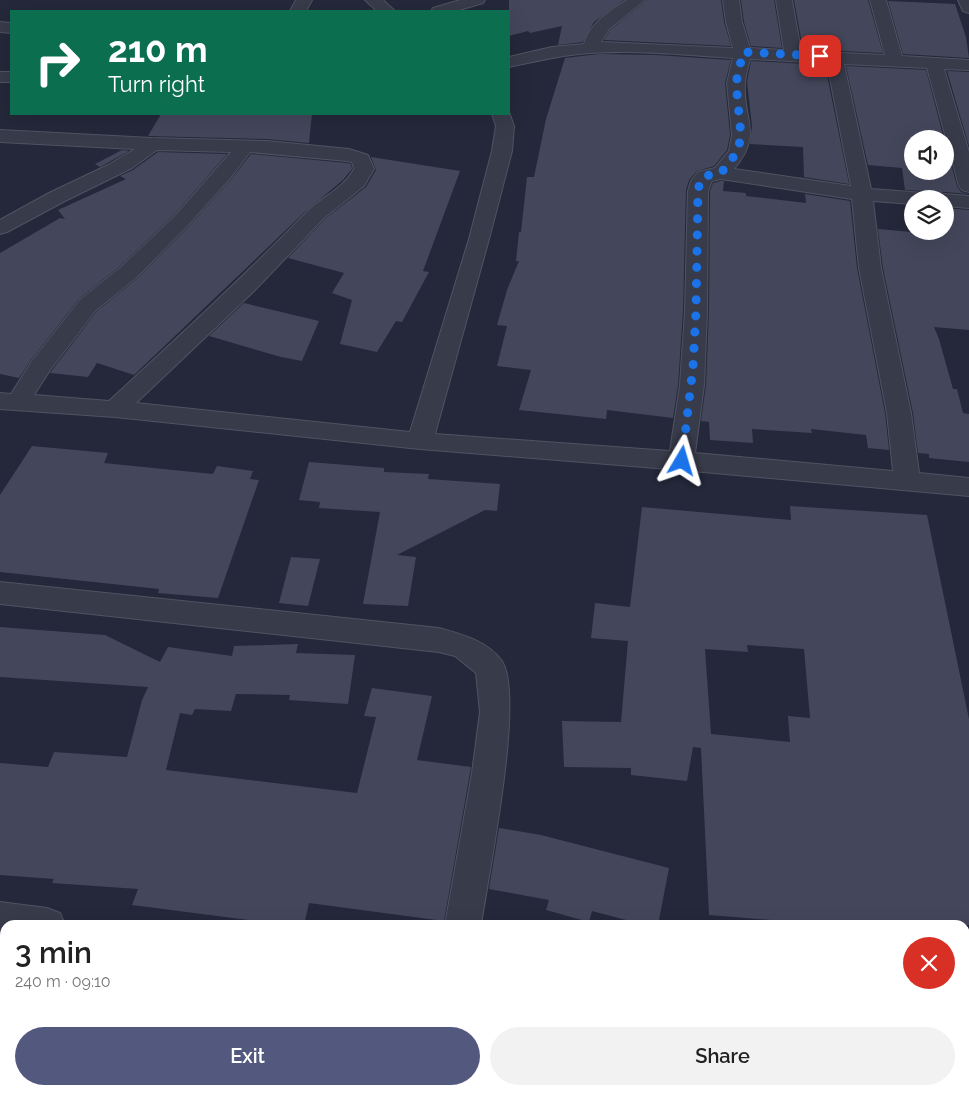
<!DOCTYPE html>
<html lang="en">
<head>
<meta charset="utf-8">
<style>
	body { margin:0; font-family:Raleway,sans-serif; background:#f2f2f2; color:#222; height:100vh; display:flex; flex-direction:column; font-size:19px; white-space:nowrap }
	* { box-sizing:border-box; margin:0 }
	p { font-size:16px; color:#767676 }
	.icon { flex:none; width:28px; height:28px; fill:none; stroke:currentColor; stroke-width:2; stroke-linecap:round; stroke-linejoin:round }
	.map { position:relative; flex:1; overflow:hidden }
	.sheet { position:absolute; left:0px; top:920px; width:970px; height:175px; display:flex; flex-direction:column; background:#fff; border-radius:15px 15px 0 0; box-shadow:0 5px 20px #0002 }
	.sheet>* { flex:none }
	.banner { position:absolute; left:10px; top:10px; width:500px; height:105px; border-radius:0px; box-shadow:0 5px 20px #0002; background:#0b6e4f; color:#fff; overflow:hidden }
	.buttons { position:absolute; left:904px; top:130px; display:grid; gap:10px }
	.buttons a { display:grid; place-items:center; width:50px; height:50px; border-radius:50%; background:#fff; box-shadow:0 5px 20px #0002; font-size:25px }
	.pin { position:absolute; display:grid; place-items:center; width:42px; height:42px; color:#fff; margin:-21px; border-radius:10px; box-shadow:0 2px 8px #0006 }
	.me { position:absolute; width:55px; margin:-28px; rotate:7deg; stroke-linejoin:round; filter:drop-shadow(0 0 4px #0008) }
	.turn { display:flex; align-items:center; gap:18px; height:105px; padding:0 15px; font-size:22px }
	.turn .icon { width:65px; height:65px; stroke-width:2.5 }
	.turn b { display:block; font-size:35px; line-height:42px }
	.round { display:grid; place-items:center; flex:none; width:52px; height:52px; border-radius:26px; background:#f2f2f2 }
	.overview { display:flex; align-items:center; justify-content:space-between; height:85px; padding:0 15px }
	h1 { font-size:30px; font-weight:600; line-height:38px }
	.cta { display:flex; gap:10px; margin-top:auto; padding:10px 15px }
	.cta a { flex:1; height:58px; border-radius:30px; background:#53597e; color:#fff; font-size:20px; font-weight:600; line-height:58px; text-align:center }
	.cta a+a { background:#f2f2f2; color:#222 }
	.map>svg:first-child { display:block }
	.building { fill:#44475b; fill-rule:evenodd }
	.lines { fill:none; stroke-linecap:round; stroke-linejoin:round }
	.minor-casing { stroke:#505362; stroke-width:2 }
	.minor { fill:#383b4a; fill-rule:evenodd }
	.route { stroke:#1a73e8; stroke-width:9; stroke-dasharray:0 16.2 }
</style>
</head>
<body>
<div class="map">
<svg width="969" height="1095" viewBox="0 0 969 1095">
	<rect width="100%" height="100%" fill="#24283a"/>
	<g class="building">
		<polygon points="509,0 624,0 594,22 583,42 558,45 562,26 530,33 528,31 509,36"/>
		<polygon points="647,0 721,0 724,22 731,46 604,40 610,30"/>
		<polygon points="741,0 774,0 782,48 751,46 744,22"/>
		<polygon points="794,0 868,0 883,53 803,49"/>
		<polygon points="888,1 955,4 966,37 969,58 903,54"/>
		<polygon points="599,54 656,55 731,60 725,83 730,135 727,150 714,166 697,171 689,180 686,190 683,311 678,385 673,418 607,410 606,419 519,410 531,370 497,366 507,326 497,325 507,290 519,261 516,261 519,232 521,232 527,177 534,177 546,119 565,58"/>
		<polygon points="751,61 825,65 849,184 804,177 803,147 750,144 752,126 747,82"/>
		<polygon points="846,66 926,70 944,139 912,139 912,171 945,171 945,142 957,186 961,192 969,194 945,192 937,194 935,197 932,193 925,191 905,190 902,168 868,165"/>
		<polygon points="947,71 969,72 969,146"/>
		<polygon points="161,114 312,114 309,143 267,139 148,136"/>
		<polygon points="122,150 129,151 100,167 95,164"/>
		<polygon points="158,152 227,154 174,215 120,266 79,299 31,360 19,378 0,374 0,253 60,218 65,219 58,210 126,179 120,176 133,170"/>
		<polygon points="251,154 347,163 351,164 352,169 343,180 306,211 134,375 97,363 88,377 50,373 97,311 138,278 190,225 233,177"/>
		<polygon points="371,157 460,171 423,271 429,272 402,322 396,321 377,352 340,344 352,300 332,293 344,273 288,258 325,219 366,187 376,170"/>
		<polygon points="721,181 724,181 723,191 746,193 746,196 806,203 805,194 850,201 857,268 885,413 889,450 868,448 866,435 811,429 812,433 752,429 753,443 710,440 709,422 701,421 706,385 709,311 710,191 713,183"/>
		<polygon points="908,206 912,206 912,231 945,231 945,208 969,210 969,330 934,327 939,339 953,389 957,389 963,413 969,414 969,462 929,458 929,454 918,453 913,413 883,268 878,229 912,232"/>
		<polygon points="244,303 319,321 302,361 281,357 209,336"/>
		<polygon points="32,446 108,453 104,463 213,474 217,466 253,471 250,479 259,480 218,598 158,593 159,589 0,572 0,495"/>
		<polygon points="309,462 384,468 384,472 429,474 428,479 500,484 497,511 485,510 397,555 416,557 408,606 363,604 380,512 319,508 320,502 299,500"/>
		<path d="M790,506L927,515L969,719V925H832L709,915L701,748L693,747L687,781L631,775V768L564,767L562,721L621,722L628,641L591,638L595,603L630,607L642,507L791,520ZM747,645L804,649L810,718L788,716L790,742L711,734L705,649L748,652Z"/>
		<polygon points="291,557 320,559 308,606 279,603"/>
		<polygon points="0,627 105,635 160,662 168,647 232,656 234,646 298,644 296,653 355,655 348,704 289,700 290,695 236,694 231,711 195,709 192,715 180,713 166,770 357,793 376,717 364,716 372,688 432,696 417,760 471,767 444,921 309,903 304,925 288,925 132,905 138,889 52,883 54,879 0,875 0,763 48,767 54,752 127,757 142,700 148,687 0,677"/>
		<polygon points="499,828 541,835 669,868 658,925 645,925 592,911 589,922 546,910 549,900 489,889"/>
	</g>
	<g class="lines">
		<g class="minor-casing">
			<g id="minor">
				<polygon points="296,0 312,0 306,11 290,11"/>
				<polygon points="365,0 383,0 395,11 377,11"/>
				<polygon points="460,0 485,0 483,3 456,11 431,11 433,8"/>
				<path d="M627,0H645L609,29L601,42L733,48L726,22L723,0H739L742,22L750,48L784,50L776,0H792L801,51L885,55L870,0H886L902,56L969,60V70L944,69L969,152V192L962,190L959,186L927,68L844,64L871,189L924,193L931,195L934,199H912V204L873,201L881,268L911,413L919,473L969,478V496L681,470L420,449L115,417L0,409V393L11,394L32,361L80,300L121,267L175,216L231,152L157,150L132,168L63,202L7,232L0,234V220L49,193L108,165L135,149L0,142V130L152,138L267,141L349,149L368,155L374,169L364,186L324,218L254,291L136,403L410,432L469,239L492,151L496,126L492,114H509V112L514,126L512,151L489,239L435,434L670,451L680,385L685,311L688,191L691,181L698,172L715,168L729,151L732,135L727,83L733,58C682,55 631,49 580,54C556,56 533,62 509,67V57L552,47L584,44C590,23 610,11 627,0ZM750,59L827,63L851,186L734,169C764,133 742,120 745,82C746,74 748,66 750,59ZM250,152L347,161L352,162L354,169C344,188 322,197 307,212C243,277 176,339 109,401L34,395L50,370L96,310L137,277L189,224L232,176ZM721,179L852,199L859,268L887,413L893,471L695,453L704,385L707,311L708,191L712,181Z"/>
				<polygon points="958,0 969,0 969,13 963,11"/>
				<polygon points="0,22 11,23 11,33 0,32"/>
				<rect x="0" y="72" width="11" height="10"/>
				<polygon points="945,194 969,196 969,208 945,206 945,199 936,199 938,196"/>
				<path d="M0,582L439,628C461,634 488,641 502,661C525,697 488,876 481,925H445L472,773L480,712L476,673L455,656L439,652L0,604Z"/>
				<polygon points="0,902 47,908 60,913 65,925 5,925 5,936 0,936"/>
				<polygon points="965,1015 969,1016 969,1054 965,1053"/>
				<polygon points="423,1090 461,1090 462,1095 422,1095"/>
			</g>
		</g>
		<use href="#minor" class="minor"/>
	</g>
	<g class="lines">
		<polyline class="route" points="682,461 693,367 696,311 698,191 700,181 705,176 721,173 738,151 741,135 736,83 743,52 820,56"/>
	</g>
</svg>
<div class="buttons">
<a><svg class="icon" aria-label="sound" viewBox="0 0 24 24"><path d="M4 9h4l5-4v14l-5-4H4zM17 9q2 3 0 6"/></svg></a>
<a><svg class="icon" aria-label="layers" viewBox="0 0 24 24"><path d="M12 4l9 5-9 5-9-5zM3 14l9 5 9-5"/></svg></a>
</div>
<div class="pin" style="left:820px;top:56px;background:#d93025"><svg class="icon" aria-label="arrive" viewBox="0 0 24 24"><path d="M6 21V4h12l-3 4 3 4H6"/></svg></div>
<svg class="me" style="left:682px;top:461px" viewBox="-20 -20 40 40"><path d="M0-17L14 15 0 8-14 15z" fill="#1a73e8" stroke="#fff" stroke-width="4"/></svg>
<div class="banner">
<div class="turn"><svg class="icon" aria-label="right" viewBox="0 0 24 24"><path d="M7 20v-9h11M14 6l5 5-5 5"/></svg><div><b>210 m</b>Turn right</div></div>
</div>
<section class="sheet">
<div class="overview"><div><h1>3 min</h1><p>240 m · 09:10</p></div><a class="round" style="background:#d93025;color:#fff"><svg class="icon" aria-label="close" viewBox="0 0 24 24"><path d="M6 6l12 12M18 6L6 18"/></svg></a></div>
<div class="cta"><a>Exit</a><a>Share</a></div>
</section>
</div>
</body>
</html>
